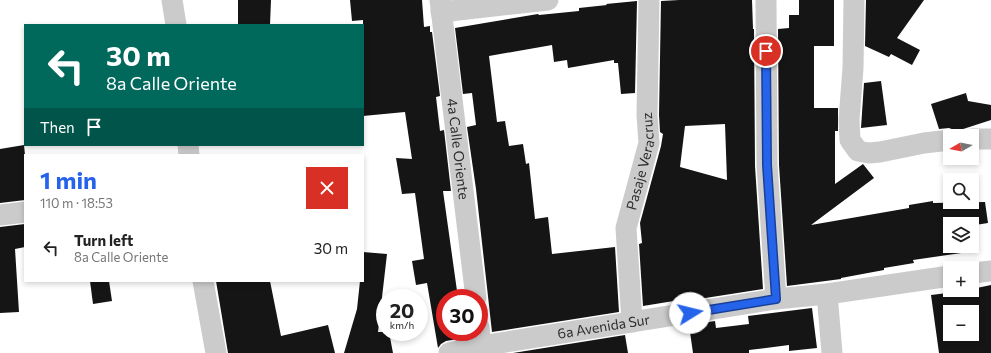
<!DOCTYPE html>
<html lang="en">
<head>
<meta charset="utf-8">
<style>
	body { margin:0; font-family:Commissioner,sans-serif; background:#f6f6f6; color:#222; height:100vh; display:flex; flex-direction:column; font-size:15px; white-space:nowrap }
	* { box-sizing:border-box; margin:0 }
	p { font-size:13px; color:#767676 }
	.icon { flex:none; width:22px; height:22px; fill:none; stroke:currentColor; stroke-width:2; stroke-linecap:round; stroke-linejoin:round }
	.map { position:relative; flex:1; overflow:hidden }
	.panel { position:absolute; left:24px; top:154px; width:340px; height:128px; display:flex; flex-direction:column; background:#fff; border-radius:0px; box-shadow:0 2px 6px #0003 }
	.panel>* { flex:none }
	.guide { position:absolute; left:24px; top:24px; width:340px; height:122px; border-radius:0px; box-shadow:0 2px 6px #0003; background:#00695c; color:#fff; overflow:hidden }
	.needle { width:26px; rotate:261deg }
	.fabs { position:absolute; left:943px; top:129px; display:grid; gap:8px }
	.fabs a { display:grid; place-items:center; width:36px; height:36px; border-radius:0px; background:#fff; box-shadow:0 2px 6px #0003; font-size:20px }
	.speed { position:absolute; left:376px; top:289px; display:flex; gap:8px; font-size:20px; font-weight:700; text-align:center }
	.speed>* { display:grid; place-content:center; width:52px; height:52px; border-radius:50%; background:#fff; box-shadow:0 2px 6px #0003; line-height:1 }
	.speed small { font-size:10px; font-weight:400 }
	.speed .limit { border:6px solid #d22; background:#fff; color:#111 }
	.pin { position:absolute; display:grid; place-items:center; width:34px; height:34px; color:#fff; margin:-17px; border:2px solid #fff; border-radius:50%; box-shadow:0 1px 4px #0007 }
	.me { position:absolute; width:44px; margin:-22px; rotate:81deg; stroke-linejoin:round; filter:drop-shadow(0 0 3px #0008) }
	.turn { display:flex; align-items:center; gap:14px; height:84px; padding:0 16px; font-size:18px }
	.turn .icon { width:52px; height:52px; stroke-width:2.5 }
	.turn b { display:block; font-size:28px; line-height:34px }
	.then { display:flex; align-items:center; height:38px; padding:0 16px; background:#0003; gap:8px; font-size:15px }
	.round { display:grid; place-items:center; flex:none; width:42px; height:42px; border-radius:0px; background:#f6f6f6 }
	.summary { display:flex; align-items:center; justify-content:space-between; height:68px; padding:0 16px }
	h1 { font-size:24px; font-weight:700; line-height:30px; color:#2563eb }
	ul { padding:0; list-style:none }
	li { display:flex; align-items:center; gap:12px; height:52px; padding:0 16px }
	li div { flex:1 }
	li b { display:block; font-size:15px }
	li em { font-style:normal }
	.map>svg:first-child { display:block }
	.building { fill:#151515; fill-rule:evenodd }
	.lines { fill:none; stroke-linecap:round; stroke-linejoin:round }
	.minor { stroke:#cbcbcb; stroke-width:21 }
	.route-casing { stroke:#184099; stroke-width:10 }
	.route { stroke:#2563eb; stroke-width:7 }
	.labels { text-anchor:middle; stroke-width:4; stroke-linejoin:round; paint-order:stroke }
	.street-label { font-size:14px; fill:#2e2e2e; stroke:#fff }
</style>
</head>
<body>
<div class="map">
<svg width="991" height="353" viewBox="0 0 991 353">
	<rect width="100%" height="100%" fill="#fff"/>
	<g class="building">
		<polygon points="238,0 271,0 270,25 238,25"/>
		<polygon points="350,0 422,0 424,27 430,26 430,32 432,32 440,96 436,97 440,131 444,130 451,191 443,191 458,298 445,298 445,332 462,332 463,338 446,341 441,344 438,348 427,283 416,285 412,261 424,259 415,193 402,194 396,158 412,159 405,112 363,116 363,20 352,21"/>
		<path d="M679,0H752L753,29H754L755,166L763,289L686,301V299L643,306L639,244L642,243L640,223L661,146L663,134L660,132L659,115L661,1ZM725,124L727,180L680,167L685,126Z"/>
		<path d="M799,0H834V46H814V108H838V131H835V184L863,164L874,178L811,225L909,208V205L933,201V203L985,202L988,223L975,225L976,231H972L975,251L913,260L914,263L884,268V270L841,278V279L787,286L779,165L778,29L789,28V15H799ZM950,224H972V246H950Z"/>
		<polygon points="866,0 924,0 897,38 920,50 912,65 891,54 889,57 865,46"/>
		<polygon points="637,1 635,93 621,94 618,63 614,63 614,60 568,68 567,60 554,62 552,45 489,56 497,122 505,121 509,146 523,144 526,164 529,163 535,219 548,217 552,254 615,247 619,312 492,332 476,189 467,127 476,125 472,93 463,94 455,28 538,14 539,15 579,11 579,8 607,5 606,4"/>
		<polygon points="881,81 887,125 861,128 864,83"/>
		<polygon points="966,93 968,101 991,105 991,120 957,131 949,128 939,129 931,104"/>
		<polygon points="24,145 25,155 25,200 0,203 0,149"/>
		<polygon points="25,224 25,247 15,249 19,312 0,313 0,227"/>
		<polygon points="363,252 387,254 378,332 389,332 393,353 344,353 357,309 360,281 363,281"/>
		<polygon points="90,281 109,281 112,301 93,304"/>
		<polygon points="216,281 270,281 281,336 328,325 335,353 228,353"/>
		<path d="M991,285V353H939L931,295L972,290V289ZM950,312H972V334H950Z"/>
		<polygon points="812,308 817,348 789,351 789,345 749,350 749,353 693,353 689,325 715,321 716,328 749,324 748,316"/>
		<polygon points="625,335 628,353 513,353"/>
	</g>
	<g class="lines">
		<g class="minor">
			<polyline points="172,0 176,25"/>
			<path id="s1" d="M440,0L476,298"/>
			<polyline points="766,0 767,165 776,299"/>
			<polyline points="854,0 853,68 849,120 850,140 858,151 869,153 880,152 924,143 950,140"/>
			<polyline points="441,12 548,0"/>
			<polyline points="972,139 991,139"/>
			<polyline points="188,145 189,155"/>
			<polyline points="0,215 25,212"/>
			<polyline points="972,273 991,271"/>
			<polyline points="203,281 216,353"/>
			<polyline points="827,294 832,353"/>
			<path id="s2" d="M632,322L626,228L649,143L647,115L649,0"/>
			<polyline points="479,327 482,353"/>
			<path id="s3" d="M449,353L481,346L776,299L827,294L950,276"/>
		</g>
	</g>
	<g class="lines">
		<g class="route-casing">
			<polyline id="route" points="690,313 776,299 767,165 766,51"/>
		</g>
		<use href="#route" class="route"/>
	</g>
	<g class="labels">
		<g class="street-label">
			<text dy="5" stroke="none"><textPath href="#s1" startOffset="150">4a Calle Oriente</textPath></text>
			<text dy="5" stroke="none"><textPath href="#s2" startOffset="163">Pasaje Veracruz</textPath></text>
			<text dy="5" stroke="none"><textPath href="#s3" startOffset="157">6a Avenida Sur</textPath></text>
		</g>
	</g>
</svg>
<div class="fabs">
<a><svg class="needle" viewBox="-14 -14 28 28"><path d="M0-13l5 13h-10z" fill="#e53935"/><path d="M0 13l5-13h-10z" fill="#767676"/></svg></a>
<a><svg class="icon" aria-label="search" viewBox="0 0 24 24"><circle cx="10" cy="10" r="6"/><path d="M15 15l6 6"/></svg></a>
<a><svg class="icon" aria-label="layers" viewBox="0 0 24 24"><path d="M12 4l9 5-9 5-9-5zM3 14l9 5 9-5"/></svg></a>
<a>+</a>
<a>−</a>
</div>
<div class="speed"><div>20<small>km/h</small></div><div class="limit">30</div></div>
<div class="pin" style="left:766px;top:51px;background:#d93025"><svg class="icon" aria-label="arrive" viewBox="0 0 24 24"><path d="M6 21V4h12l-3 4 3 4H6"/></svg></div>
<svg class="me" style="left:690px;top:313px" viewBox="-20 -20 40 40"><circle r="19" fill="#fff"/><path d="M0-13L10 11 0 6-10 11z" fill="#2563eb"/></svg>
<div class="guide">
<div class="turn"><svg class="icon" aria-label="left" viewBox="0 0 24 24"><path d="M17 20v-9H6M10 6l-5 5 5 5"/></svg><div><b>30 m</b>8a Calle Oriente</div></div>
<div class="then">Then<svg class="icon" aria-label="arrive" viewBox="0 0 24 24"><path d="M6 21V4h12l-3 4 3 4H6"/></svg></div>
</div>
<section class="panel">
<div class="summary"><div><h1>1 min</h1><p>110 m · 18:53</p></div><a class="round" style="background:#d93025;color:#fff"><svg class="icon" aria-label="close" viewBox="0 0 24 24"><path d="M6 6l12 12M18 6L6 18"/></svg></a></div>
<ul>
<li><svg class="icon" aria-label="left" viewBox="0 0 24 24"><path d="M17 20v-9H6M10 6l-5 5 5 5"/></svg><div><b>Turn left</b><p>8a Calle Oriente</p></div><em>30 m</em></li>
</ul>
</section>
</div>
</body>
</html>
